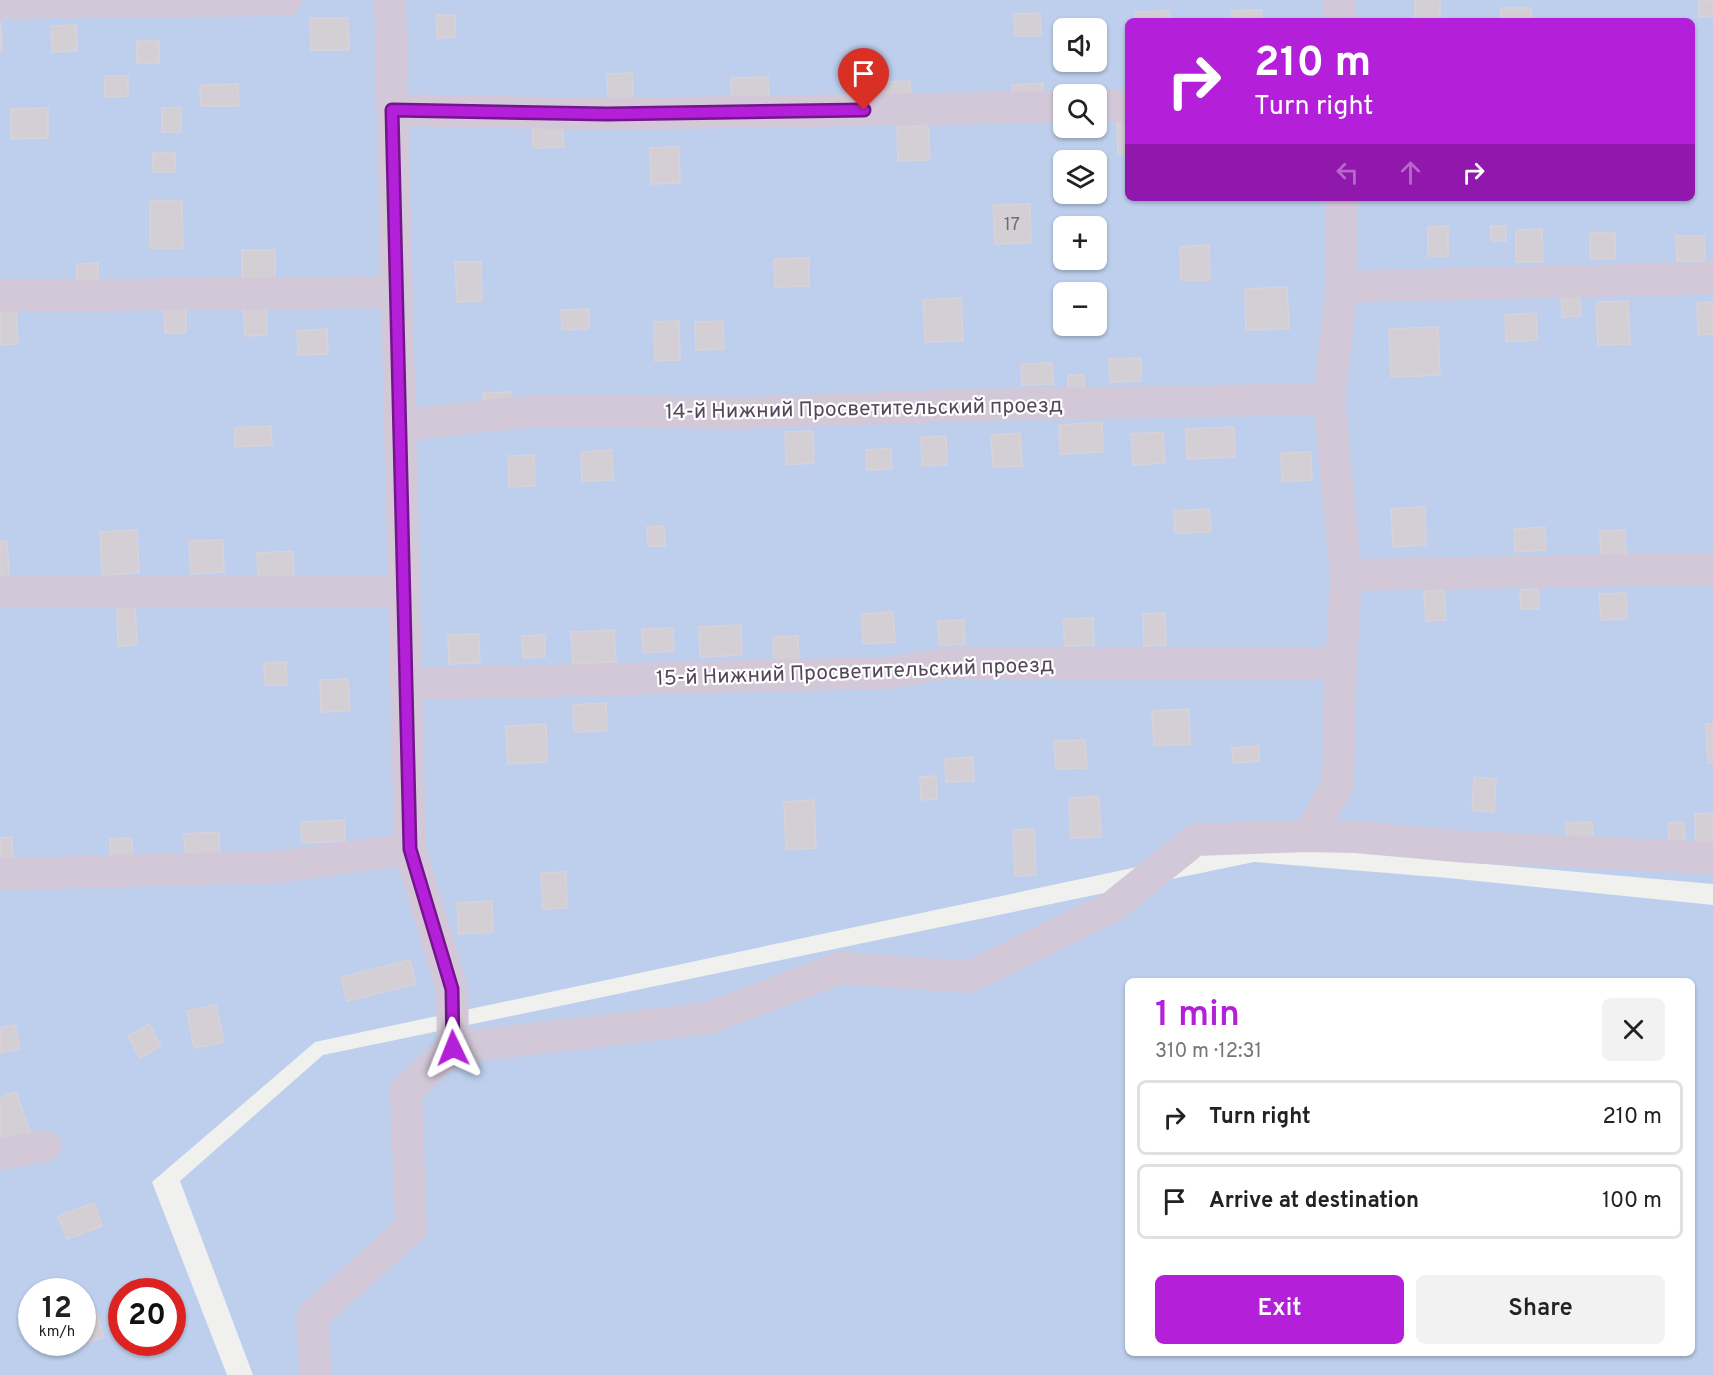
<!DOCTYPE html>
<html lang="en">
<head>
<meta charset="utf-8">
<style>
	body { margin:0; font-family:Overpass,sans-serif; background:#f2f2f2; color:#222; height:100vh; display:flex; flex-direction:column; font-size:22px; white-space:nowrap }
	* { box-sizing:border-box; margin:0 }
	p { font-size:20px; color:#767676 }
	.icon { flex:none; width:33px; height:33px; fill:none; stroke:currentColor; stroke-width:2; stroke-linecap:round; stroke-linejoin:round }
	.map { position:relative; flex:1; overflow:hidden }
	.side { position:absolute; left:1125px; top:978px; width:570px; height:378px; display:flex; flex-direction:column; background:#fff; border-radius:9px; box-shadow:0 2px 4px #0004 }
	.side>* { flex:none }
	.guide { position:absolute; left:1125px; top:18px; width:570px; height:183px; border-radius:9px; box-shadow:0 2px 4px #0004; background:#b41fd9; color:#fff; overflow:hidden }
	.buttons { position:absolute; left:1053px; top:18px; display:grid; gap:12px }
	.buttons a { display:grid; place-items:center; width:54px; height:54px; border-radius:9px; background:#fff; box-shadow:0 2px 4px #0004; font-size:30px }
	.speed { position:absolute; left:18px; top:1278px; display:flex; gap:12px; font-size:30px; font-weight:700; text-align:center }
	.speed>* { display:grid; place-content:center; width:78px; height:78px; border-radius:50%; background:#fff; box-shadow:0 2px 4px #0004; line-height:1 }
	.speed small { font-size:15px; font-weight:400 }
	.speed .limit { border:9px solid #d22; background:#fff; color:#111 }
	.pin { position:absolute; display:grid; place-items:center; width:51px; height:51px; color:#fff; margin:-62px -26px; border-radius:50% 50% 50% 0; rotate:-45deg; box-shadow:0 0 6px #0007 }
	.pin .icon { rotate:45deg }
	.me { position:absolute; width:66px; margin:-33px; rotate:358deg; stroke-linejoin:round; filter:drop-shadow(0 0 4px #0008) }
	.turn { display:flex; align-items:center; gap:21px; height:126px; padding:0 30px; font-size:27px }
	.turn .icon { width:78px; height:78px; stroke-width:2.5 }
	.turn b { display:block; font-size:42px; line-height:51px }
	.lanes { display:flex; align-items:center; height:57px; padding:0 30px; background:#0003; justify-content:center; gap:30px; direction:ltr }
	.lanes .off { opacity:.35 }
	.round { display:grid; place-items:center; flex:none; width:63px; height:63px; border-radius:9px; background:#f2f2f2 }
	.summary { display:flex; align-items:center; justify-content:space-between; height:102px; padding:0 30px }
	h1 { font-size:36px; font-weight:600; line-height:45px; color:#b41fd9 }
	.action { display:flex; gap:12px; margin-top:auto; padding:12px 30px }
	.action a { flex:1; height:69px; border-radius:9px; background:#b41fd9; color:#fff; font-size:24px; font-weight:600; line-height:69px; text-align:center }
	.action a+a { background:#f2f2f2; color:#222 }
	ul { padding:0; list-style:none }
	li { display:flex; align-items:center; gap:18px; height:75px; margin:0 12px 9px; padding:0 18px; border:3px solid #e0e0e0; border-radius:9px }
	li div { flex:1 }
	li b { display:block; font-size:22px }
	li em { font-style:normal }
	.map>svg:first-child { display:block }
	.green { fill:#bdcfed; fill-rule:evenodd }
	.building { fill:#d4ced5; stroke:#d9d2d9; stroke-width:1.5 }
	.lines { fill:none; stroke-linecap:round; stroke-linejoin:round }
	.minor { stroke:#d3c8d8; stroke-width:32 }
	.route-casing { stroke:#75148d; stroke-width:15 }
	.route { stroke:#b41fd9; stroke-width:10 }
	.labels { text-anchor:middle; stroke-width:4.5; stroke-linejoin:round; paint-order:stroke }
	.number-label { font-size:18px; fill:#75697a }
	.street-label { font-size:21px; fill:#55475b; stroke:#fff }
</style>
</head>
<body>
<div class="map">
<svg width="1713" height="1375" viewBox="0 0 1713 1375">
	<rect width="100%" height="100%" fill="#f0f0ee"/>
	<g class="green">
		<path d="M0,0H1713V884L1250,843L315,1042L152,1182L227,1375H0ZM1128,21H1692V198H1128ZM1064,28H1096V62H1064ZM1064,94H1096V128H1064ZM1064,160H1096V194H1064ZM1064,226H1096V260H1064ZM1064,292H1096V326H1064ZM32,1292H82V1342H32ZM122,1292H172V1342H122Z"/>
		<path d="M1254,862L1448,878L1713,905V1375H253L180,1181L323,1055ZM1128,981H1692V1353H1128Z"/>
	</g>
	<g class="building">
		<rect x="1415" y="0" width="25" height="21"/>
		<rect x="1699" y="1" width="14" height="16"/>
		<polygon points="1501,8 1531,8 1532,21 1501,21"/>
		<polygon points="1261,10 1262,21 1232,21 1232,11"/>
		<polygon points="1169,11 1169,21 1136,21 1136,12"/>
		<polygon points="1040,13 1041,36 1015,36 1014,14"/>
		<polygon points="436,15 455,15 455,37 437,38"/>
		<polygon points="310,18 348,18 349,50 311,50"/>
		<polygon points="0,23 1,23 2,50 0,50"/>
		<polygon points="76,25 77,51 52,52 51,26"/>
		<rect x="137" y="41" width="22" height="22"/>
		<polygon points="632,73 633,99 608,100 607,74"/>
		<polygon points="105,76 128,76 128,96 105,97"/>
		<polygon points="768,77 769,103 732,104 731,78"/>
		<polygon points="910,81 911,98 882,99 881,82"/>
		<polygon points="1043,83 1043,97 1013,98 1012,85"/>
		<polygon points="238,84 239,106 201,106 200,85"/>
		<polygon points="181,107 181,132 162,132 162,108"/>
		<polygon points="48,108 48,138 11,139 11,109"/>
		<polygon points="562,118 564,147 533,148 532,119"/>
		<polygon points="1128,121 1128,154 1118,154 1117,122"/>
		<polygon points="928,125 930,160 898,161 897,127"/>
		<polygon points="679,147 680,183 651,184 650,148"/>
		<rect x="153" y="153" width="22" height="19"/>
		<polygon points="150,201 182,201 183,248 150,248"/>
		<polygon points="1030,204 1031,243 995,244 993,205"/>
		<polygon points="1448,226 1448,256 1428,256 1428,227"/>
		<rect x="1491" y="226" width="15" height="15"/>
		<polygon points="1542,229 1543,262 1516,262 1516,230"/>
		<rect x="1590" y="233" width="25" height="26"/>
		<polygon points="1676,236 1704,236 1705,261 1677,261"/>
		<polygon points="1209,245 1210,280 1181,280 1180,247"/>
		<rect x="242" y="250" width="33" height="34"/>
		<polygon points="809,258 809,286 775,287 774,259"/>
		<polygon points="455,262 481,262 482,301 457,302"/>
		<polygon points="98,263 98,279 77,280 77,264"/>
		<polygon points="1287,287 1289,329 1246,330 1245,289"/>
		<polygon points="1579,291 1581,316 1562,317 1561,292"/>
		<polygon points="961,298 963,341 925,342 923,300"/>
		<polygon points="1628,301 1630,344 1598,345 1596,302"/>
		<polygon points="1713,302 1713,334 1698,335 1697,303"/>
		<polygon points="266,305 267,335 245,336 243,306"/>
		<polygon points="186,307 186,333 165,333 164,308"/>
		<polygon points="589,309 589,329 562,330 561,310"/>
		<polygon points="16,310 18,344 0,345 0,311"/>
		<polygon points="1536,313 1537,340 1506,342 1505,315"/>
		<polygon points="679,321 680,360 655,361 654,322"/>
		<polygon points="723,321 724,349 696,350 695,322"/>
		<polygon points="1438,327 1440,375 1391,377 1389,329"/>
		<polygon points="327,329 328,354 298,355 297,331"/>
		<polygon points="1141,358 1141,381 1110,382 1109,359"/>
		<polygon points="1052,363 1053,384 1022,385 1021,364"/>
		<polygon points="1068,375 1084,375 1085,394 1068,394"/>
		<polygon points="510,392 511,404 484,405 483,393"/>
		<polygon points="1102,422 1103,452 1060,454 1059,425"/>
		<polygon points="271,426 272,445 235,447 235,428"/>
		<polygon points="1234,427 1235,457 1187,459 1186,429"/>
		<polygon points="813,431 814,463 786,465 785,432"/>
		<polygon points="1163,432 1165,463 1133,465 1131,434"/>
		<polygon points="1020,433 1022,466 993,467 991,435"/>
		<polygon points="946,436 947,465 922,466 921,437"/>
		<polygon points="891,448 892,469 867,470 866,450"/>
		<polygon points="612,450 613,480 582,481 581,452"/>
		<polygon points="1311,452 1312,480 1282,482 1281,453"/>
		<polygon points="534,455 535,486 509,487 508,456"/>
		<polygon points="1425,507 1426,545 1393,547 1391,509"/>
		<polygon points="1209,509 1211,532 1175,533 1174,511"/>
		<polygon points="664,526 665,546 648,546 647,527"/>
		<polygon points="1545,527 1546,550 1515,552 1514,529"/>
		<polygon points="137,530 139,573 102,575 100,532"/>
		<polygon points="1625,530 1626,556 1601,557 1600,531"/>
		<polygon points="223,540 224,572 191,574 189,541"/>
		<polygon points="7,541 9,574 0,575 0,542"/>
		<polygon points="293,551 294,577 258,579 257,553"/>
		<polygon points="1538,589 1539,609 1521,609 1520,590"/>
		<polygon points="1444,590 1446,620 1426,621 1424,591"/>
		<polygon points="1626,593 1627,619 1601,620 1599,594"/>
		<polygon points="117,604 135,604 137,645 118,646"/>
		<polygon points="893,612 895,642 863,644 862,614"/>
		<polygon points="1165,613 1166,645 1144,646 1143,614"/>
		<polygon points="1093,618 1094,645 1065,646 1063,619"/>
		<polygon points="964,620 965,644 939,645 938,621"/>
		<polygon points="741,625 742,655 700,657 699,627"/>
		<polygon points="673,628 674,651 643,653 642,629"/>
		<polygon points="614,630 616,662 573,664 571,632"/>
		<polygon points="479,634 480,663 449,664 448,635"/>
		<polygon points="545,635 545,657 523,658 522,636"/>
		<polygon points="798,636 799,664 774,665 773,637"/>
		<polygon points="286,662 287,685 265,685 264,663"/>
		<polygon points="348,679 350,711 321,712 320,680"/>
		<polygon points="606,703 607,731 574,732 573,705"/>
		<polygon points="1189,709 1190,744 1154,746 1152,711"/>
		<polygon points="546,724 547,762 508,764 506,726"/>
		<polygon points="1706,724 1713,724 1713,763 1708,763"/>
		<polygon points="1085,740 1087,768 1056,769 1054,741"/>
		<polygon points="1259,746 1259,761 1233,763 1232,748"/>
		<polygon points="973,757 974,781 946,782 945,759"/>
		<polygon points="936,776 937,799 921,800 920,777"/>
		<polygon points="1474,777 1496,779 1494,812 1472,811"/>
		<polygon points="1099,796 1101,837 1071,838 1069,798"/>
		<polygon points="814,800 816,848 786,850 784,802"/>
		<polygon points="1713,813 1713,847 1696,848 1695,814"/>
		<polygon points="344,820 345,841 302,843 301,822"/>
		<polygon points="1592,822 1593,840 1567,841 1566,823"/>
		<polygon points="1684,822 1685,846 1669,847 1668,823"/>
		<polygon points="1034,829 1036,875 1015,876 1013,830"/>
		<polygon points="219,832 220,858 186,860 184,834"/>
		<polygon points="12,837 13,865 0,865 0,838"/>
		<polygon points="132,838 132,858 110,859 110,839"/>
		<polygon points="566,872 567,908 543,909 541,873"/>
		<polygon points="492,901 493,932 459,934 457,903"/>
		<polygon points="410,960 416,984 347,1001 341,977"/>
		<polygon points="216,1005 224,1042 194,1048 187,1011"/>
		<polygon points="149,1024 161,1046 140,1058 128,1036"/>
		<polygon points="15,1025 20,1049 0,1053 0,1028"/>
		<polygon points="16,1092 31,1134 0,1145 0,1098"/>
		<polygon points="94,1203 102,1226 67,1239 58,1216"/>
		<polygon points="97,1312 104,1337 77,1345 77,1342 82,1342 82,1316"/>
	</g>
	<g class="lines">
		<g class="minor">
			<polyline points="1339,0 1339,21"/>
			<polyline points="0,3 286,0"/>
			<polyline points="1096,106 1128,106"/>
			<polyline points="392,110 607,114 1064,107"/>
			<polyline points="1342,287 1713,278"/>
			<polyline points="0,296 397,292"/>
			<polyline points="400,425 536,411 741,413 976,405 1329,399"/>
			<polyline points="1346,575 1713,569"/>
			<polyline points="0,592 404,592"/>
			<polyline points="406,684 887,673 950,663 1341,663"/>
			<polyline points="1308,836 1338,784 1341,663 1346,575 1329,399 1342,287 1341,198"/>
			<polyline points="0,874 278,867 410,849"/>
			<polyline points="453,1048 709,1018 840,968 969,977 1112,907 1195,840 1308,836 1356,837 1467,847 1713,858"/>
			<polyline points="0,1154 45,1146"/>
			<polyline points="316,1375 312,1317 411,1228 406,1090 453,1048 452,989 410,849 390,0"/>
		</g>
	</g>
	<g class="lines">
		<g class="route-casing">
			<polyline id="route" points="453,1048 452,989 410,849 392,110 607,114 864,110"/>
		</g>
		<use href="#route" class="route"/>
	</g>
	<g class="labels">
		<g class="number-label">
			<text x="1012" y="230">17</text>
		</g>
		<g class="street-label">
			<text transform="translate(864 408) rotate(-1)" y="7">14-й Нижний Просветительский проезд</text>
			<text transform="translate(855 671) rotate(-2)" y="7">15-й Нижний Просветительский проезд</text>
		</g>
	</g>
</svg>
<div class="buttons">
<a><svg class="icon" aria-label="sound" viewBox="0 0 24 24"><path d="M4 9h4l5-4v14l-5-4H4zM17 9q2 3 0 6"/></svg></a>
<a><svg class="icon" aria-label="search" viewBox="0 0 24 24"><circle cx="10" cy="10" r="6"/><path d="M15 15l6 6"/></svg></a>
<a><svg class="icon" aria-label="layers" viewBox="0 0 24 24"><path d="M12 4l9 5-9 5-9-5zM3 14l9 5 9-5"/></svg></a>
<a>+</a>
<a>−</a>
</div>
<div class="speed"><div>12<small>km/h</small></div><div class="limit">20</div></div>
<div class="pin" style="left:864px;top:110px;background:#d93025"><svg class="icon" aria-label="arrive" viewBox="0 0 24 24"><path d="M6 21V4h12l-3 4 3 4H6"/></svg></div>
<svg class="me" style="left:453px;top:1048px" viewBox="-20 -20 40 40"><path d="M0-17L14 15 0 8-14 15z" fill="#b41fd9" stroke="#fff" stroke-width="4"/></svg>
<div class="guide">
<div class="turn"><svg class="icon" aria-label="right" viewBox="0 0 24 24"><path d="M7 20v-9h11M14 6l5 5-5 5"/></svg><div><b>210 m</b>Turn right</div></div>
<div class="lanes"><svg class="icon off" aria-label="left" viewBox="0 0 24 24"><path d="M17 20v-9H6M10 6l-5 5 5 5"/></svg><svg class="icon off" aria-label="ahead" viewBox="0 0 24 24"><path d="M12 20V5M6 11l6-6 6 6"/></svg><svg class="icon" aria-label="right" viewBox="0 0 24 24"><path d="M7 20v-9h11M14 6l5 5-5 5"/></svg></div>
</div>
<section class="side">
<div class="summary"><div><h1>1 min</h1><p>310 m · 12:31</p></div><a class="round"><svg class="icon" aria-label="close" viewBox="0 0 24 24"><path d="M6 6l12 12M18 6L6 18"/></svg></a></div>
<ul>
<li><svg class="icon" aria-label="right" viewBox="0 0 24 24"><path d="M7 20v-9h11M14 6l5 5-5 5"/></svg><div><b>Turn right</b></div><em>210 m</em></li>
<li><svg class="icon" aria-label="arrive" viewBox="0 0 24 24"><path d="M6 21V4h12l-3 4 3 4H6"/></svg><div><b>Arrive at destination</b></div><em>100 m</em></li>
</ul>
<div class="action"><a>Exit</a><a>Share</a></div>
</section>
</div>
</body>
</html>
